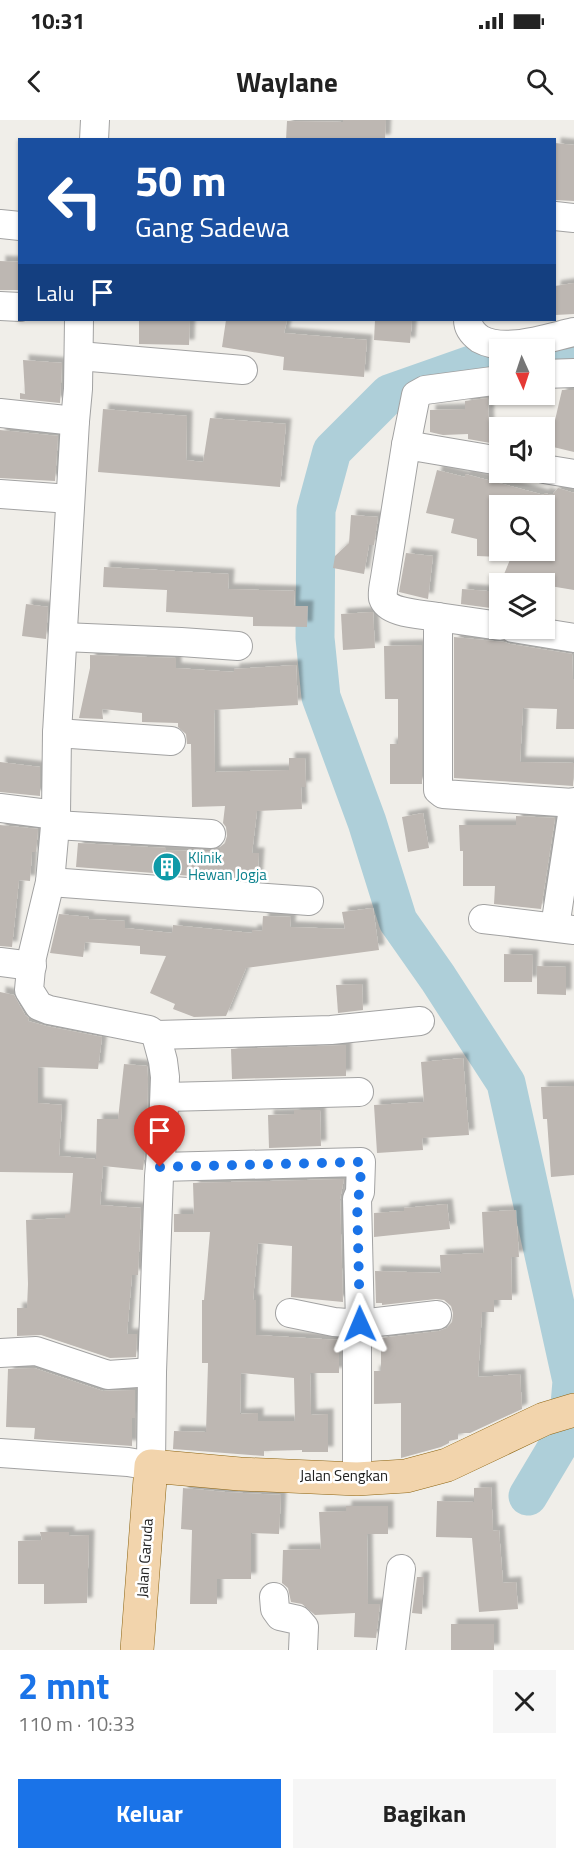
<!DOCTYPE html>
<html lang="id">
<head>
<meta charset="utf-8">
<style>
	body { margin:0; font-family:"Titillium Web",sans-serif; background:#f6f6f6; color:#222; height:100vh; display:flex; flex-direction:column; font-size:22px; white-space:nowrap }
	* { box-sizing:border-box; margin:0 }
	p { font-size:20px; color:#767676 }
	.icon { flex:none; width:33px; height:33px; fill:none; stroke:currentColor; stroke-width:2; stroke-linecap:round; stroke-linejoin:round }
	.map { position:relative; height:1530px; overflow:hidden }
	.sheet { display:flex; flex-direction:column; background:#fff; flex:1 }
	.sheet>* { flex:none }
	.banner { position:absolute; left:18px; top:18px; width:538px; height:183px; border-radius:0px; box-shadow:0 2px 4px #0004; background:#1a4fa0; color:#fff; overflow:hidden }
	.needle { width:39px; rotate:177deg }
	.tools { position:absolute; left:489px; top:219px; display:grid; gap:12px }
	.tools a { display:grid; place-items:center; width:66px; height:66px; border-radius:0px; background:#fff; box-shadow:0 2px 4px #0004; font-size:30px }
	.pin { position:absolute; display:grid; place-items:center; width:51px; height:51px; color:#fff; margin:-62px -26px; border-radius:50% 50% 50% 0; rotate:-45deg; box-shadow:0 0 6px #0007 }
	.pin .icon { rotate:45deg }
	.me { position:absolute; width:66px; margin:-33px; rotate:359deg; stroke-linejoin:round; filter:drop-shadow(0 0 4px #0008) }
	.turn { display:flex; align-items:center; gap:21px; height:126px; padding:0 18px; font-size:27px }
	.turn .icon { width:78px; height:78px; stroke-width:2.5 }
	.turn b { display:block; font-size:42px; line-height:51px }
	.then { display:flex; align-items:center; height:57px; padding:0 18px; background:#0003; gap:12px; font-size:22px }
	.round { display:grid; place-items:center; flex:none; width:63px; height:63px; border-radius:0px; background:#f6f6f6 }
	.head { display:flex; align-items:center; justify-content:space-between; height:102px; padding:0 18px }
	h1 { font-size:36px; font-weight:700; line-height:45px; color:#1a73e8 }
	.button { display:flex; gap:12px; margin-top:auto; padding:12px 18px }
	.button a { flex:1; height:69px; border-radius:0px; background:#1a73e8; color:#fff; font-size:24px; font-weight:700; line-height:69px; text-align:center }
	.button a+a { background:#f6f6f6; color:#222 }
	.status { display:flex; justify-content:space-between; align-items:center; height:42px; padding:0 30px; background:#fff; direction:ltr }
	.status svg { height:16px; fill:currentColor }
	header { display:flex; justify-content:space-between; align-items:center; height:78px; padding:0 18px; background:#fff; font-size:27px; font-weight:700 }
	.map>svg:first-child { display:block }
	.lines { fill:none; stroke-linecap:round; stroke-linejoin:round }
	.river { stroke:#aecfd9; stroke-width:39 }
	.building { fill:#bdb7b2; fill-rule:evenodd; filter:url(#shadow) }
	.minor-casing { stroke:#a2a2a2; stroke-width:30 }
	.major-casing { stroke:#8d6411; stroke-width:34 }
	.minor { stroke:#fff; stroke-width:28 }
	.major { stroke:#f2d4ac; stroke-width:33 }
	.route { stroke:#1a73e8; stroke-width:10; stroke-dasharray:0 18 }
	.labels { text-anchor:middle; stroke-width:5; stroke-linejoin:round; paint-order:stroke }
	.culture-label { font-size:15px; fill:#0d838f; stroke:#fff; text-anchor:start }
	.street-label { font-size:15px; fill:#212121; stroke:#fff }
</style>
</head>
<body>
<div class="status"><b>10:31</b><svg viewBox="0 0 49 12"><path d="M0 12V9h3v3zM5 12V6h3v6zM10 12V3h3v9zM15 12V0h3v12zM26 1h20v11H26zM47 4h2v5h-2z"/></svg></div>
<header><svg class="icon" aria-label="back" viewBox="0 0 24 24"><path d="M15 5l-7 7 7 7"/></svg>Waylane<svg class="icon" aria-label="search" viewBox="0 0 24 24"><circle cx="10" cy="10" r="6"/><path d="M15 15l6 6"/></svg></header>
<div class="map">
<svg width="574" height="1530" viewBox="0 0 574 1530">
	<defs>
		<filter id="shadow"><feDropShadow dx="5.5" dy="-5.5" stdDeviation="1.5" flood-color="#0004"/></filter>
	</defs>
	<rect width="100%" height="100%" fill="#f0eee9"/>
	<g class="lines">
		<g class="river">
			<polyline points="544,233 574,228"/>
			<polyline points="500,240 477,243 389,274 332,331 316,390 315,518 321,577 367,702 398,801 438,858 506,963 572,1261 568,1309 528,1376"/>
		</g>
	</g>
	<g class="building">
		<polygon points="343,0 386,0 385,20 286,20 287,1 343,2"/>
		<polygon points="555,23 574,25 574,81 555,80"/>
		<polygon points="0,141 20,142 20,170 0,170"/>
		<polygon points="574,163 574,194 555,195 555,166"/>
		<polygon points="139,200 190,200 189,225 139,224"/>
		<polygon points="226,200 287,200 284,213 367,220 364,257 283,250 284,237 222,227"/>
		<polygon points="375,200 412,200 410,223 374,220"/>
		<polygon points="23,240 62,243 60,283 20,279 20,273 25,274"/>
		<polygon points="562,270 574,270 574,332 549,326"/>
		<polygon points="488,278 489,311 497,312 496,324 468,319 468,314 443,315 430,312 430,290 465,289 465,281"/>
		<polygon points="103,289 187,296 186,340 203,342 210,298 286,304 280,367 98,352"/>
		<polygon points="0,310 58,316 55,361 0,358"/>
		<polygon points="437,350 465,357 465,354 544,375 544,373 552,375 558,368 574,373 574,470 544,465 544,464 500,464 514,430 544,430 544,386 500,386 500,437 477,436 477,419 451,413 454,399 426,393"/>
		<polygon points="351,395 378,397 374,425 369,425 364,454 333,448 335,436 349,423"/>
		<polygon points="406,433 433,436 428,479 399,472"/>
		<polygon points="104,447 229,454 228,469 295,471 294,486 308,486 307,507 253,506 253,497 166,492 167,470 103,467"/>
		<polygon points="462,469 500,472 498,489 461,484"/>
		<polygon points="26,484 48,487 46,519 22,516"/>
		<polygon points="373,492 375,528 343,530 341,494"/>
		<polygon points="454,517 504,522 510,524 572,534 573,559 574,559 574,609 556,609 557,589 523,588 520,642 574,643 573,666 454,658"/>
		<polygon points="422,525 422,664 390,664 390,624 398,624 398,579 385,579 384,526"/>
		<polygon points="90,535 176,538 176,548 234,552 234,549 296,545 298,585 214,590 215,652 289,650 289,638 305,638 306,667 301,667 302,689 257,691 252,733 259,733 257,761 76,747 78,723 166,728 166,730 220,732 220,727 225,723 227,716 226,707 223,703 225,686 192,687 191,624 187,624 186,614 178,607 178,603 142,602 142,593 102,589 103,599 79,598 90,548"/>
		<polygon points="0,642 40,647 40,676 0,672"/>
		<polygon points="423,693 429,728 408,732 402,697"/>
		<polygon points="516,696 555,698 541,789 494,784 495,766 463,766 463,731 460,731 459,705 516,705"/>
		<polygon points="0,705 38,709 36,732 32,732 30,761 19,760 12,827 0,826"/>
		<polygon points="373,788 379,830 246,848 226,896 194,897 173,889 175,884 150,873 166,836 140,834 140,826 85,822 83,837 50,833 59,794 89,797 88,799 125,801 125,808 172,813 173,805 252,813 252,810 262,811 263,796 291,797 290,807 345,809 342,792"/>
		<polygon points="504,834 533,835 532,862 504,862"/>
		<polygon points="537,846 566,847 566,875 537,874"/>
		<polygon points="362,864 363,890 338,893 336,865"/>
		<polygon points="0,872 14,875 25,895 29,898 28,901 46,906 102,917 98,949 38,947 38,983 62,985 59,1036 96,1039 97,999 118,999 124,944 147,946 148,958 147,1011 143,1050 103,1046 100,1085 141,1088 138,1155 132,1155 127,1214 137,1214 136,1237 110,1238 41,1215 17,1216 17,1188 27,1188 28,1164 26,1100 65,1098 65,1094 70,1094 73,1053 0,1052"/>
		<polygon points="346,925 346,956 232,959 231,929"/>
		<polygon points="463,938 469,1015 422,1018 423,1030 377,1033 374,985 424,982 421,942"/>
		<polygon points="574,966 574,1055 551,1057 547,999 543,999 541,967"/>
		<polygon points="294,990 320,990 321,1026 269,1028 268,995 294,994"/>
		<path d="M344,1059L340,1079L343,1182L291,1177L292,1126L258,1123L253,1180H256V1215L339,1220V1253H310L311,1295L328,1294V1332H302V1330L264,1331V1336L173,1329L174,1311L206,1312L208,1243H202V1180H204L210,1112H174V1094H194L193,1063ZM241,1253L294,1258L295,1301H258V1293L240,1294Z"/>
		<polygon points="447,1084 450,1109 374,1117 374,1093 404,1091 404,1088"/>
		<polygon points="516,1090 519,1137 511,1137 512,1180 494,1180 494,1192 482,1192 478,1257 520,1254 522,1289 470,1313 458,1313 458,1319 449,1321 449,1323 441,1327 401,1338 401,1283 374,1284 374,1251 381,1251 381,1218 439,1211 447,1208 452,1202 453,1193 451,1186 444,1180 436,1179 382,1185 382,1183 376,1183 375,1151 441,1153 440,1135 484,1133 482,1092"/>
		<polygon points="34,1248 103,1271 135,1270 135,1298 132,1298 132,1326 34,1319 35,1308 6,1307 8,1249"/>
		<polygon points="491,1367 493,1411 499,1410 503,1463 516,1462 518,1489 479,1492 472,1418 436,1417 437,1381 474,1382 474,1368"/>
		<polygon points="183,1368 225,1372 281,1375 279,1414 251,1413 251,1459 217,1459 217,1484 190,1484 192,1410 181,1409"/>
		<polygon points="346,1386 388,1386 388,1414 367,1414 368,1484 380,1484 376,1518 354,1517 355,1493 315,1495 302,1484 291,1482 288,1468 282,1463 283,1430 321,1429 319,1392 346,1391"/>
		<polygon points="40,1412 69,1412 69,1416 89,1415 87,1483 44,1484 44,1464 18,1464 18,1421 42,1420"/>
		<polygon points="417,1457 424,1457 422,1494 412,1493"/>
		<rect x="451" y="1504" width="43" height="26"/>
	</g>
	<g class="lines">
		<g class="minor-casing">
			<g id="minor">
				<polyline points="94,20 95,0"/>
				<polyline points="555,96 574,98"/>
				<polyline points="0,104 20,106"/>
				<polyline points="0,186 20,187"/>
				<path d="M468,200C468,208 473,214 480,219C505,233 547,218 574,212"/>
				<polyline points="79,236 243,250"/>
				<polyline points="544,254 574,253"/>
				<polyline points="0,293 75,301"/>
				<polyline points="406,325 416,275 425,270 500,260"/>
				<path d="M500,341L406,325L385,458C384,464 382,472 383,478C388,494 423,494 438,497V670L443,674L574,683"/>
				<polyline points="544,349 574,354"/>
				<polyline points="0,374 70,379"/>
				<polyline points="438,497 500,506"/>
				<polyline points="513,508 574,518"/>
				<polyline points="63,517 181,522 238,526"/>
				<polyline points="57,613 171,621"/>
				<polyline points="0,688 56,695"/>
				<polyline points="55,705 211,714"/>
				<polyline points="50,762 309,781"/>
				<polyline points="483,799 574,810"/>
				<polyline points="555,807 574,682"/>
				<polyline points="0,842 32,846"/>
				<polyline points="156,915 331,910 420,901"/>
				<polyline points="165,977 359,972"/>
				<polyline points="160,1047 361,1042 360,1072 357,1079 360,1204"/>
				<polyline points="290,1193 334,1202 360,1204 437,1195"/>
				<polyline points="357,1204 357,1359"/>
				<polyline points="0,1233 36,1231 108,1255 152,1252"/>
				<polyline points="0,1333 128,1342 151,1346 152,1252 159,1056 163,1012 165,957 163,941 156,915 149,910 49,890 39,886 29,870 32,837 50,762 56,695 57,613 75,301 78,269 79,200"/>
				<polyline points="274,1477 275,1489 280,1496 298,1500 304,1507 303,1530"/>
				<polyline points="391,1530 401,1449"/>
			</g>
		</g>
		<g class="major-casing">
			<polyline id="major" points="137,1530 151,1346 240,1354 357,1359 406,1356 447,1345 544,1299 574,1290"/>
		</g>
		<use href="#minor" class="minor"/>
		<use href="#major" class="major"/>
	</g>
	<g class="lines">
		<polyline class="route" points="160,1047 361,1042 360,1072 357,1079 360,1204"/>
	</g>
	<defs>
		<g id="building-disc" transform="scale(1.5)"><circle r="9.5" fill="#0f9aa8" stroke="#fff"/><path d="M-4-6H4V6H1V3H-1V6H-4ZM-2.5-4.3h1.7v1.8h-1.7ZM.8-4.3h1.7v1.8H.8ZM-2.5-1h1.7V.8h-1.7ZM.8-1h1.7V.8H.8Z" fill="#fff"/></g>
	</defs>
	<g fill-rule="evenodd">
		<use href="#building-disc" x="167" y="747"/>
	</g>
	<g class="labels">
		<g class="culture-label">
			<text x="188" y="743">Klinik<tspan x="188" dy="17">Hewan Jogja</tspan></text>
		</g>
		<g class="street-label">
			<text x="344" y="1361">Jalan Sengkan</text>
			<text transform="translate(145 1438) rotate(-86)" y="5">Jalan Garuda</text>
		</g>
	</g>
</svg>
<div class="tools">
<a><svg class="needle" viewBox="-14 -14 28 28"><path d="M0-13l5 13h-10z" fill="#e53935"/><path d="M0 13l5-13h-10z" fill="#767676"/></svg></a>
<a><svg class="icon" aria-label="sound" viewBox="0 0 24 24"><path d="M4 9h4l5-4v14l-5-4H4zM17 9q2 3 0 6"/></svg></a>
<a><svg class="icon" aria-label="search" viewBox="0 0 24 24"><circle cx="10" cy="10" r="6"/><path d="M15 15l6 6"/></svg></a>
<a><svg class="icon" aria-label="layers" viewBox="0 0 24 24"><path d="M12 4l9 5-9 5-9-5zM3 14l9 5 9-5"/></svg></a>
</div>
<div class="pin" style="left:160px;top:1047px;background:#d93025"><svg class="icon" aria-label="arrive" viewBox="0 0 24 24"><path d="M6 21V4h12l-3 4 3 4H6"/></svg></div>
<svg class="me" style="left:360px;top:1204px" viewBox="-20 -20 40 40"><path d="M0-17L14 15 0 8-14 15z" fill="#1a73e8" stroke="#fff" stroke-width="4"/></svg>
<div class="banner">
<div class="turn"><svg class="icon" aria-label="left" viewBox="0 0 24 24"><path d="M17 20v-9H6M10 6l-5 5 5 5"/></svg><div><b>50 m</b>Gang Sadewa</div></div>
<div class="then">Lalu<svg class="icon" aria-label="arrive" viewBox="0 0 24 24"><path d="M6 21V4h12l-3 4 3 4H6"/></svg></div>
</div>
</div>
<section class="sheet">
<div class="head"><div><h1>2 mnt</h1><p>110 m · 10:33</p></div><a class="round"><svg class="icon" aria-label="close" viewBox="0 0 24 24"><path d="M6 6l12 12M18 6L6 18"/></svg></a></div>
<div class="button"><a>Keluar</a><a>Bagikan</a></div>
</section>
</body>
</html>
